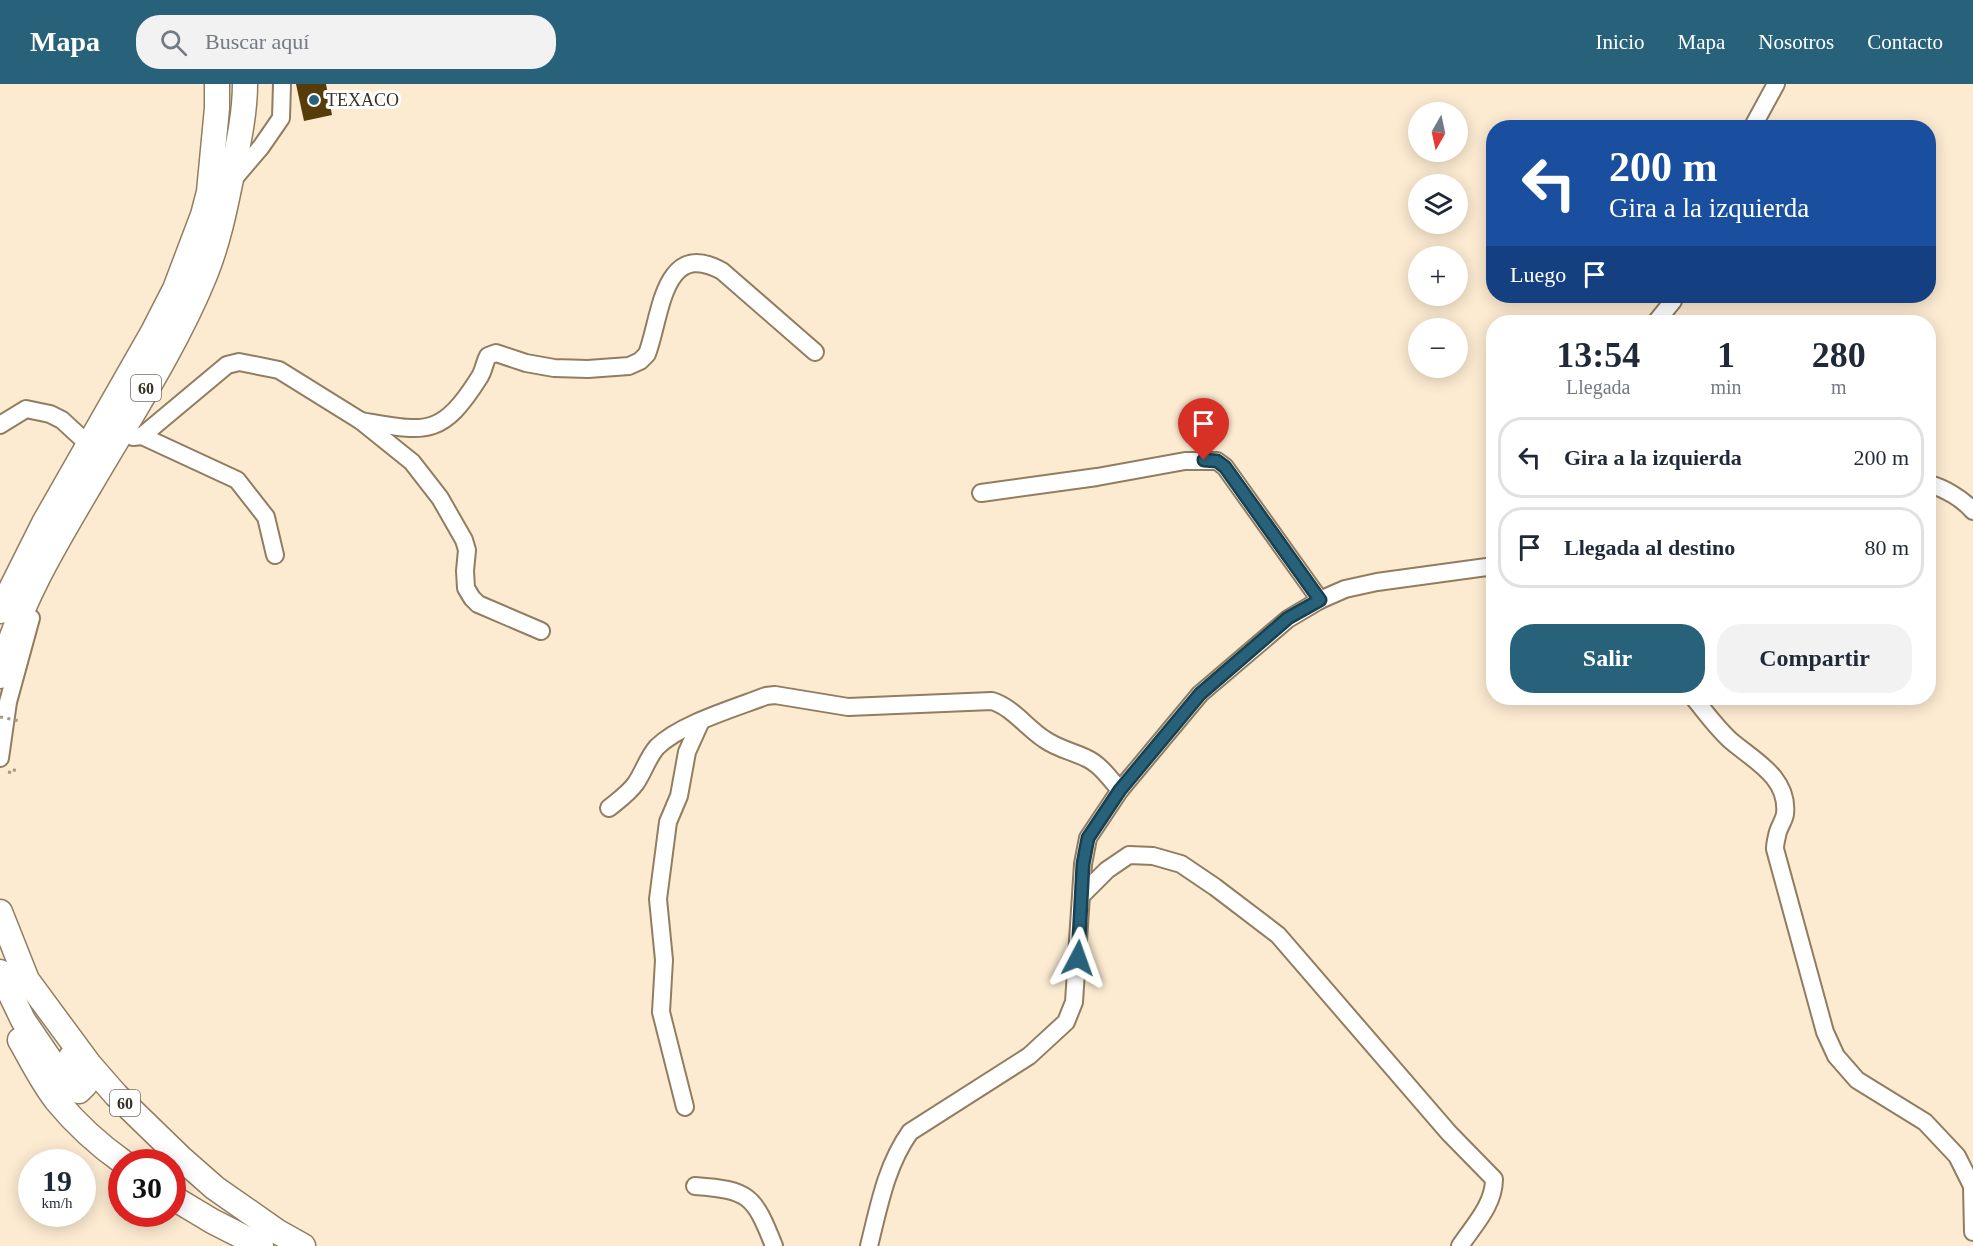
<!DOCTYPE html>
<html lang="es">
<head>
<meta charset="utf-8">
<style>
	body { margin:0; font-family:Georgia,serif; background:#f2f2f3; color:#1f2937; height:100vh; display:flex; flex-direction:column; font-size:22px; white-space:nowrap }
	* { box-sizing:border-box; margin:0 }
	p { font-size:20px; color:#747a83 }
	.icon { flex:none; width:33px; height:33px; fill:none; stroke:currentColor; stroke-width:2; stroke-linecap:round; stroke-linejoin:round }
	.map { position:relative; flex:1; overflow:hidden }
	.side { position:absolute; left:1486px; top:231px; width:450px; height:390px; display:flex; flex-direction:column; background:#fff; border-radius:24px; box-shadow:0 3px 15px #0003 }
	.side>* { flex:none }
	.hud { position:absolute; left:1486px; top:36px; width:450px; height:183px; border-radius:24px; box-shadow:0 3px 15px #0003; background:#1a4fa0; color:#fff; overflow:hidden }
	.needle { width:39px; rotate:189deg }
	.controls { position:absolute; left:1408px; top:18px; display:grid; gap:12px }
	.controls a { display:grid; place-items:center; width:60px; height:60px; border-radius:50%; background:#fff; box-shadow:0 3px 15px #0003; font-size:30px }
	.speed { position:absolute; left:18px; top:1065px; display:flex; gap:12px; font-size:30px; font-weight:700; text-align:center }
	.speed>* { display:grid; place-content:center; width:78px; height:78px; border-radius:50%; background:#fff; box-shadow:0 3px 15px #0003; line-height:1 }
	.speed small { font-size:15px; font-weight:400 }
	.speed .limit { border:9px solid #d22; background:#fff; color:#111 }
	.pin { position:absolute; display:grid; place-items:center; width:51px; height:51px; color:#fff; margin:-62px -26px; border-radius:50% 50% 50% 0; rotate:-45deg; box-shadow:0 0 6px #0007 }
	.pin .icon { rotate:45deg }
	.me { position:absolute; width:66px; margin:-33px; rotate:4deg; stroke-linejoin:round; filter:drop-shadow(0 0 4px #0008) }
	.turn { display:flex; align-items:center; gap:21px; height:126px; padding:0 24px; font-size:27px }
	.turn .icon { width:78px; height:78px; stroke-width:2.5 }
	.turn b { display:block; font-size:42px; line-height:51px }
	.then { display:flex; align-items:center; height:57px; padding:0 24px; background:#0003; gap:12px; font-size:22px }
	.eta { display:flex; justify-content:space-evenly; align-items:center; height:102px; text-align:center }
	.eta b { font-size:36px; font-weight:800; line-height:42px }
	.cta { display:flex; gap:12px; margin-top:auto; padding:12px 24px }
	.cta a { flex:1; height:69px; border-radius:24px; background:#27627a; color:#fff; font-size:24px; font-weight:800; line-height:69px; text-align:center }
	.cta a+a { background:#f2f2f3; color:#1f2937 }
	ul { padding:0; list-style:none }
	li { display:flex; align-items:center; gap:18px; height:81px; margin:0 12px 9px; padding:0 12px; border:3px solid #e0e1e3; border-radius:24px }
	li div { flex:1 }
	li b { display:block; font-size:22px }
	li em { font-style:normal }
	header { display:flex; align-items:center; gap:36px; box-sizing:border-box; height:84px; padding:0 30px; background:#27627a; color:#fff }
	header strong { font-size:28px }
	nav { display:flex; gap:33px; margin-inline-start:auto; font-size:21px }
	.search { width:420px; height:54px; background:#f2f2f3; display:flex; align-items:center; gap:15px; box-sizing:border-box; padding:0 21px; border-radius:24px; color:#747a83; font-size:22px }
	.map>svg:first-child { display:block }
	.building { fill:#573c09 }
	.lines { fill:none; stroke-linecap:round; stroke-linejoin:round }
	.minor-casing { stroke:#917d60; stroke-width:20 }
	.highway-casing { stroke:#917d60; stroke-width:27 }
	.path { stroke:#a59884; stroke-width:3; stroke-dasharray:3 4.5; stroke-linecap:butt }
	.minor { stroke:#fff; stroke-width:16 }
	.highway { stroke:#fff; stroke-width:24 }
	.path-bridge { stroke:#a59884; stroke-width:3; stroke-dasharray:3 4.5; stroke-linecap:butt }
	.route-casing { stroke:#19404f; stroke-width:15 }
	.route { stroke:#27627a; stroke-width:10 }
	.poi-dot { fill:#27627a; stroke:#fff; stroke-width:2 }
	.labels { text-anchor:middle; stroke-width:6; stroke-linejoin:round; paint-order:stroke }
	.shield { fill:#fff; stroke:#746f66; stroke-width:1.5 }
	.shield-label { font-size:16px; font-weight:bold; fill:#393124 }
	.poi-label { font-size:18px; fill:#393124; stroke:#fff; text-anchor:start }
</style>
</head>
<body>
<header>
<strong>Mapa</strong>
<div class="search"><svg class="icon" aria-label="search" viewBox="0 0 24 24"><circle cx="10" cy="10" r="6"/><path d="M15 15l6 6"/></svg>Buscar aquí</div>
<nav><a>Inicio</a><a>Mapa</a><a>Nosotros</a><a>Contacto</a></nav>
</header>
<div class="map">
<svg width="1973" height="1162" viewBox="0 0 1973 1162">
	<rect width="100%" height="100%" fill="#fcebd1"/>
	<polygon class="building" points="296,0 326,0 332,31 304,37"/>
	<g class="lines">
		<g class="minor-casing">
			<g id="minor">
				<polyline points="1752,44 1776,0"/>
				<polyline points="232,97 261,63 281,34 282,0"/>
				<polyline points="1656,238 1673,217 1674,212"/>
				<path d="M361,337C426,348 441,354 479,294C484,287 484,279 488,272L496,269L526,279L554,284L588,285L629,282L640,277L647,270C661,234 662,154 722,187L815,268"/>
				<polyline points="0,341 26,325 50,330 62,336 88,360"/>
				<polyline points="142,352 227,281 239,278 279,286 361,337 412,378 440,414 464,456 467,466 465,487 466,504 472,514 478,520 541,547"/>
				<polyline points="133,353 142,352 237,396 266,433 275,471"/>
				<path d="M1929,400C1944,404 1963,415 1973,427"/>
				<polyline points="981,409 1097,393 1185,377 1217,377 1225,383 1320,516"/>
				<path d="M1694,614C1705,628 1716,643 1730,656C1753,676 1789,693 1785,730C1784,737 1778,744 1777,752C1776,756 1775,761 1775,765L1825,948L1836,972L1857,996L1925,1038L1957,1072L1972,1102L1973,1148"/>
				<polyline points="0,674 8,618 31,534"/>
				<path d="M609,724C619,716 629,709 636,699C644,687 648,673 657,663C680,640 735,624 766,612L775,611L848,623L992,617C1012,623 1026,643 1044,655C1058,665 1072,667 1086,674C1100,680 1110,695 1120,706"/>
				<path d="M1083,810L1107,786L1129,771L1153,772L1181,780L1215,803L1278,851L1449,1049L1494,1095C1494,1121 1474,1141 1460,1162"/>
				<polyline points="685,1023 661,928 664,876 658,815 668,738 679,712 687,668 701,637"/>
				<path d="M695,1102C749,1106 754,1111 774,1162"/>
				<path d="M869,1162C879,1122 886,1082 910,1048L1029,972L1066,938L1074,918L1083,780L1088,754L1120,706L1200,610L1288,535L1320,516L1345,505L1377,498L1494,482"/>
			</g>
		</g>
		<g class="highway-casing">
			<g id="highway">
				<polyline points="0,527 44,439 153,248 175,205 203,131 209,108 217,24 217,0"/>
				<path d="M0,592C16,525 54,462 89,403C128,336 176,263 205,191C218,159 225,125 232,90C238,61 245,30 245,0"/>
				<polyline points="0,828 27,896 89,980 116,1011 182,1075 215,1104 278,1148 303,1162"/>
				<polyline points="0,888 23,936 70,1005 79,1007 85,1001 85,995 71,973"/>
				<path d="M20,956C32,977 42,998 57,1017C76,1040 99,1061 123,1078"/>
				<polyline points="172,1113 212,1137 261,1162"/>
			</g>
		</g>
		<polyline class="path" points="8,688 14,689 15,681"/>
		<use href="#minor" class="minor"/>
		<use href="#highway" class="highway"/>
		<polyline class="path-bridge" points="0,633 20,637"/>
	</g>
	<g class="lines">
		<g class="route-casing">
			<polyline id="route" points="1078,874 1083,780 1088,754 1120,706 1200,610 1288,534 1320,516 1225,383 1217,377 1204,376"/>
		</g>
		<use href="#route" class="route"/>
	</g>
	<circle class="poi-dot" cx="314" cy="16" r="6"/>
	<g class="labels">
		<g class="shield">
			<rect x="131" y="291" width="30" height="26" rx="4.5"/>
			<rect x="110" y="1006" width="30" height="26" rx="4.5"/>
		</g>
		<g class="shield-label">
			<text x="146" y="310">60</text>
			<text x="125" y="1025">60</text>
		</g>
		<g class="poi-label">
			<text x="326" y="22">TEXACO</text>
		</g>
	</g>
</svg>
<div class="controls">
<a><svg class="needle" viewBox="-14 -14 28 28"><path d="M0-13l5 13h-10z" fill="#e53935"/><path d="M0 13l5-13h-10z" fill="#747a83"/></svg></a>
<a><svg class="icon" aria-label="layers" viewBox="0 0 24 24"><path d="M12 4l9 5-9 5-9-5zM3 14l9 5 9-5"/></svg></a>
<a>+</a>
<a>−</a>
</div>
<div class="speed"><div>19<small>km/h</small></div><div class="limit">30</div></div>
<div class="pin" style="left:1204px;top:376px;background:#d93025"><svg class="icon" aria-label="arrive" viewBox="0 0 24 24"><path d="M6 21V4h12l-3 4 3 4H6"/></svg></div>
<svg class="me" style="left:1078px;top:874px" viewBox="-20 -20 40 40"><path d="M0-17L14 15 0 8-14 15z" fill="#27627a" stroke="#fff" stroke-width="4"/></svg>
<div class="hud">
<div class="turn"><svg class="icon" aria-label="left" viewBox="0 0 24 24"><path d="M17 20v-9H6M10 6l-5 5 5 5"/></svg><div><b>200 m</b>Gira a la izquierda</div></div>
<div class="then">Luego<svg class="icon" aria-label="arrive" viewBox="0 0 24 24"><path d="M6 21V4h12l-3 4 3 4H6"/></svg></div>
</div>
<section class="side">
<div class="eta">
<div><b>13:54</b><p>Llegada</p></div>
<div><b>1</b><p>min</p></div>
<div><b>280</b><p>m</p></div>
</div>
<ul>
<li><svg class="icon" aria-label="left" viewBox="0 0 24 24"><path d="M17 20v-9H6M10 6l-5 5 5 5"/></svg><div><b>Gira a la izquierda</b></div><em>200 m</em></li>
<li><svg class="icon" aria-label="arrive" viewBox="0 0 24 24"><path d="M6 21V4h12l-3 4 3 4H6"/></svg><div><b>Llegada al destino</b></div><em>80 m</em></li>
</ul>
<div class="cta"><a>Salir</a><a>Compartir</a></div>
</section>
</div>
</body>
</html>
